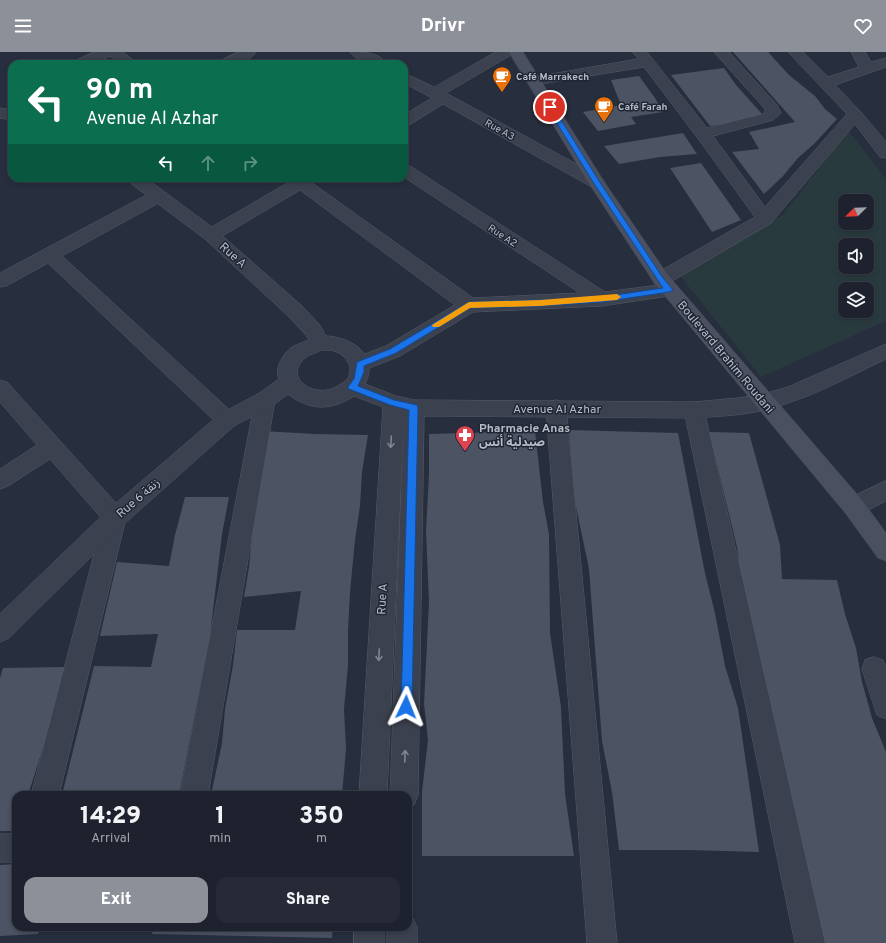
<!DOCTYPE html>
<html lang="en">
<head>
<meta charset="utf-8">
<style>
	body { margin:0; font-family:Overpass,"Noto Sans Arabic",sans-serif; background:#252a36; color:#f1f3f6; height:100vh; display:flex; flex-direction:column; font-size:15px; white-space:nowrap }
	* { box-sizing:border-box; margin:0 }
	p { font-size:13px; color:#a0a4aa }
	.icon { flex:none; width:22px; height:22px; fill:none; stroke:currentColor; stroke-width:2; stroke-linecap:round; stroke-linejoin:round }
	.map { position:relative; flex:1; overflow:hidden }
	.panel { position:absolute; left:12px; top:739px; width:400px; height:140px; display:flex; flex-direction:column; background:#1d222e; border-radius:12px; box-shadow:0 2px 6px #0003,0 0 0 1px #3b3f4a }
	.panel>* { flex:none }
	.hud { position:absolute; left:8px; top:8px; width:400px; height:122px; border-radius:12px; box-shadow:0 2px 6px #0003,0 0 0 1px #3b3f4a; background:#0b6e4f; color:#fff; overflow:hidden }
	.needle { width:26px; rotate:247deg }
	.fabs { position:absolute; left:838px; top:142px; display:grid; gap:8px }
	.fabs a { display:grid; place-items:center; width:36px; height:36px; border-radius:8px; background:#1d222e; box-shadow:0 2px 6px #0003,0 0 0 1px #3b3f4a; font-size:20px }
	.pin { position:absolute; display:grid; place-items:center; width:34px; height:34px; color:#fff; margin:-17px; border:2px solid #fff; border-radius:50%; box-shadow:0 1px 4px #0007 }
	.me { position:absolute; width:44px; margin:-22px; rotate:2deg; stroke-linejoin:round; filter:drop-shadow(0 0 3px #0008) }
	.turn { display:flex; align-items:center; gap:14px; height:84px; padding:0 12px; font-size:18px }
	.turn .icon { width:52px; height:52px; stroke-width:2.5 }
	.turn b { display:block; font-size:28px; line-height:34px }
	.lanes { display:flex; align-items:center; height:38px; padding:0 12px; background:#0003; justify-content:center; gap:20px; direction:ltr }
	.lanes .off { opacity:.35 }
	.eta { display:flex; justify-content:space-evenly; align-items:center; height:68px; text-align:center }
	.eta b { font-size:24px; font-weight:800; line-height:28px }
	.primary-button { display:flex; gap:8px; margin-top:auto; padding:8px 12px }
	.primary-button a { flex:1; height:46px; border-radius:12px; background:#8c9099; color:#fff; font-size:16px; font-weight:800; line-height:46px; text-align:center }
	.primary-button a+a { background:#252a36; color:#f1f3f6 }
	header { display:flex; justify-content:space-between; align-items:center; height:52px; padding:0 12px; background:#8c9099; color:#fff; font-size:18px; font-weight:800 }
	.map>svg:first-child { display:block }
	.green { fill:#293a3e; fill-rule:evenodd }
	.building { fill:#4c5363 }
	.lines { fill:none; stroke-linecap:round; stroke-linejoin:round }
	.minor-casing { stroke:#565c68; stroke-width:1 }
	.tertiary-casing { stroke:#565c68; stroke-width:1 }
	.secondary-casing { stroke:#444a57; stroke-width:1 }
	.minor { fill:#3b414e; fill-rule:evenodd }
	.tertiary { fill:#3b414e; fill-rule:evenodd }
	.secondary { fill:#4a5060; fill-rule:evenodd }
	.oneway { stroke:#7f8591 }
	.route { fill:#1a73e8; stroke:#114b97 }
	.slow { fill:#f59e0b }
	.labels { text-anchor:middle; stroke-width:3; stroke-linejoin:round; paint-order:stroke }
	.far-poi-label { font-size:10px; font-weight:bold; fill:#b7bcc8; stroke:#202633; text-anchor:start }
	.far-street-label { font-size:10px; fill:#b7bcc8; stroke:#202633 }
	.street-label { font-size:12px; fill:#b7bcc8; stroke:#202633 }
	.poi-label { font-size:12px; font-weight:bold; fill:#b7bcc8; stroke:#202633; text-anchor:start }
</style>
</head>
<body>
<header><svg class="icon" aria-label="menu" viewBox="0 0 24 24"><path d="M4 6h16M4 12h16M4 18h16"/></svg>Drivr<svg class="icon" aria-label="heart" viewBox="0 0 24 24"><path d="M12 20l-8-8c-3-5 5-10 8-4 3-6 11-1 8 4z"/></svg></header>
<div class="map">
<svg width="886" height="891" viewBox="0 0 886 891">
	<rect width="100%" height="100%" fill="#272e3d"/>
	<path class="green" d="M848,78L886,127V269L761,325L678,221L783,163ZM845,149H867V171H845ZM845,193H867V215H845ZM845,237H867V259H845Z"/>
	<g class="building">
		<polygon points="733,0 768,0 789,23 815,44 825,57 837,67 814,92 798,106 783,124 764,142 732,100 759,97 749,80 795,70"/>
		<polygon points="724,16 736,33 762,62 735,71 710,74 671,23"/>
		<polygon points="639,24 655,46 663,60 631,65 636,72 598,79 583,60 621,53 611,28"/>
		<polygon points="683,81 697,102 660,105 619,112 604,94"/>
		<polygon points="701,111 741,168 712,180 670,116"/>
		<polygon points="569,378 678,381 705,521 715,561 725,614 738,656 759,800 690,798 619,798 612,740 602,689 589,517 574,445"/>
		<polygon points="262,379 315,382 368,383 362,420 360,454 355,488 350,540 348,579 348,613 344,657 346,697 342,743 211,743 222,691 225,657 233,613 237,578 295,578 301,539 244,545 249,515"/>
		<polygon points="535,379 543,450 549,482 550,581 561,655 565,742 574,804 422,804 422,740 428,688 424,652 429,550 426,479 429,422 429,382"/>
		<polygon points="709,380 749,381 780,493 782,527 837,528 845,562 856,596 862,630 872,666 886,700 886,891 822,891 741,527 737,495"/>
		<polygon points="185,445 229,445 222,482 210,584 179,743 62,743 94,614 151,615 158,582 100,584 117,510 169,514 175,483"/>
		<polygon points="65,615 51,671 28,743 16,743 16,779 0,779 0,626 3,616"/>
		<polygon points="16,812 16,875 39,875 38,882 0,884 0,813"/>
		<polygon points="154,875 333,875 332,886 152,882"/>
	</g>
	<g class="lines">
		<g class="minor-casing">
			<g id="minor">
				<polygon points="94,0 123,0 138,12 122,12 110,4 92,12 73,12 75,9"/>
				<path d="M238,0H256C248,12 231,12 218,12L220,9Z"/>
				<path d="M350,0C363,0 379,0 387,12C374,12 358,12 350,0Z"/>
				<polygon points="496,0 513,0 511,3 446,41 602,126 604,130 602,134 596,135 590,134 443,52 409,73 404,75 404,63 432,46 404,31 404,21 434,35"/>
				<polygon points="633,0 647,0 707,76 763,62 765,60 765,57 714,0 729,0 777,53 781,61 773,68 713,84 765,155 847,62 788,0 803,0 828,25 859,15 851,0 865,0 871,10 886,6 886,15 835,33 860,59 886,90 886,106 880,105 855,72 771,171 667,232 675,233 678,238 675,243 602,254 473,260 400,304 359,320 352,317 349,312 352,307 386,294 455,253 300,138 217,187 211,189 205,187 202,183 205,179 289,130 286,126 317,126 312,131 473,246 580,241 404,125 404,113 410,114 605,240 659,233 655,232 652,227 655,222 755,165 697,85 644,15 534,33 529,32 527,29 529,26 534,25 638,7"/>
				<polygon points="158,139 164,140 166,144 164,148 62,204 234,362 237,368 234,374 227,376 220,374 48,211 6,234 0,235 0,221 152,140"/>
				<polygon points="0,328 7,330 123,459 126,466 59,743 31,743 103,468 50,407 8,434 0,437 0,417 37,393 0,350"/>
				<polygon points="265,340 272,342 275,348 208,743 180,743 255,348 258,342"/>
				<polygon points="556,348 563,350 566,356 617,891 587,891 546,356 549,350"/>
				<polygon points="694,350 701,352 704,358 825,891 795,891 684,358 687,352"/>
				<polygon points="886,429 886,449 854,465 846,462 843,455 846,448"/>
				<polygon points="874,605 883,608 886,616 886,667 877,663 862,617 865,608"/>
				<rect x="0" y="782" width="16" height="28"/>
			</g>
		</g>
		<g class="tertiary-casing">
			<g id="tertiary">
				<polygon points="0,56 12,58 12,68 0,66"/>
				<path d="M127,126H146L217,179L302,254L319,272L326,284C351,285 380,303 365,332L396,344L414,348L694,350L738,346L764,342L788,335L886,292V307C846,326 807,348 764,358C741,364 717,364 694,366L424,364L418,743L414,753L408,755V743H390L404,362L387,743H359L383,355L354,344C331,359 310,359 288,342L272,354L234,374L123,473L9,586L0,590V562L107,459L220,362L258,342L279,327C274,316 284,299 294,294C298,292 304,290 309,288L305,282L288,264L205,187L129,130ZM322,298C327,298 333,298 337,300C346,304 354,316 348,326C346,329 342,331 338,334C315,348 282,326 305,306C309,302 317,301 322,298Z"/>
				<polygon points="408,863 412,865 417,875 417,891 387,891 387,875 408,875"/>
				<rect x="354" y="875" width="30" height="16"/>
			</g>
		</g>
		<g class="secondary-casing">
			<polygon id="secondary" points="509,0 523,0 603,128 667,222 862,448 886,481 886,509 878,506 846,462 655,232 588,130"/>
		</g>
		<use href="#minor" class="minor"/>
		<use href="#tertiary" class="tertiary"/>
		<use href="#secondary" class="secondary"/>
	</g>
	<defs><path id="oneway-shaft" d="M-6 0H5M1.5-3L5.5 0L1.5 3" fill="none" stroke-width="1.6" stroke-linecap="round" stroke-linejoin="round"/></defs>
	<g class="oneway">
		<use href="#oneway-shaft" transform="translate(391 390) rotate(93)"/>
		<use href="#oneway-shaft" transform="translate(379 603) rotate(93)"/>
		<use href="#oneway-shaft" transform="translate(405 704) rotate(-88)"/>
	</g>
	<polygon class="route" points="548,53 553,55 599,129 663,226 673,238 669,240 602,250 540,254 470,256 396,301 364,314 364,320 358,334 394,348 417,353 418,356 412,655 410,659 406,660 403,659 401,655 409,358 390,353 349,337 348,335 354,327 357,310 390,297 469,250 540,248 602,245 663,236 593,130 547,55"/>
	<polygon class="slow" points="617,242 621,245 617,248 540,254 470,256 439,275 433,275 432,273 469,250 540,248"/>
	<defs>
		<g id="cafe-pin" transform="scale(1)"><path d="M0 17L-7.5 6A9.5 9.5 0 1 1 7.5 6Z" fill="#e8710a" stroke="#202633"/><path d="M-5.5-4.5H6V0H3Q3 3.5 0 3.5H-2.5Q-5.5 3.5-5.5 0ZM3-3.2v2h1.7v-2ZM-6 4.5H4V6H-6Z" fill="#fff"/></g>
		<g id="pharmacy-pin" transform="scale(1)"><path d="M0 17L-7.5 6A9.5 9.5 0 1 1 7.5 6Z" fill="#e0444e" stroke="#202633"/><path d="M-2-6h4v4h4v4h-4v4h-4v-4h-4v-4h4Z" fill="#fff"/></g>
	</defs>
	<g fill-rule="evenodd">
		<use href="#cafe-pin" x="502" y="24"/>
		<use href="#cafe-pin" x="604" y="54"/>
		<use href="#pharmacy-pin" x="465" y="383"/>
	</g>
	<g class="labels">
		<g class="far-poi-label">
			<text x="516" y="28">Café Marrakech</text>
			<text x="618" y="58">Café Farah</text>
		</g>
		<g class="far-street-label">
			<text transform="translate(500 77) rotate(29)" y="4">Rue A3</text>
			<text transform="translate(503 183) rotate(33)" y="4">Rue A2</text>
		</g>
		<g class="street-label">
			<text transform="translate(233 203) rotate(42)" y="4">Rue A</text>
			<text transform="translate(726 305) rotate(50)" y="4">Boulevard Brahim Roudani</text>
			<text x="557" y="361">Avenue Al Azhar</text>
			<text transform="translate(138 446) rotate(-41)" y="4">Rue 6 زنقة</text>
			<text transform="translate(382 547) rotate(-87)" y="4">Rue A</text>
		</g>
		<g class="poi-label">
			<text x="479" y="380">Pharmacie Anas<tspan x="479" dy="14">صيدلية أنس</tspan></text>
		</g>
	</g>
</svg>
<div class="fabs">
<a><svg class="needle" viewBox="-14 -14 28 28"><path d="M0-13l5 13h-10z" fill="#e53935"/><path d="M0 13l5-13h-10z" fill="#a0a4aa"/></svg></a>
<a><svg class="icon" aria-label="sound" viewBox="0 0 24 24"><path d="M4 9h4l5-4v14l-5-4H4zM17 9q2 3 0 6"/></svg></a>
<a><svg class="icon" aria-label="layers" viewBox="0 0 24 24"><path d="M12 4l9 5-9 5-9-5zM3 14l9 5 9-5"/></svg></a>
</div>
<div class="pin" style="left:550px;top:55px;background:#d93025"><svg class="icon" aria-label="arrive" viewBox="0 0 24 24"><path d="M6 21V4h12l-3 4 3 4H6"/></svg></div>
<svg class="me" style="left:406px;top:655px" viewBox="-20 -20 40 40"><path d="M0-17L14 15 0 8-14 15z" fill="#1a73e8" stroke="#fff" stroke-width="4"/></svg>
<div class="hud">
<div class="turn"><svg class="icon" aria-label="left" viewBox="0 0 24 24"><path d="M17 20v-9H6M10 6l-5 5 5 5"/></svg><div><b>90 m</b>Avenue Al Azhar</div></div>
<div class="lanes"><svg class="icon" aria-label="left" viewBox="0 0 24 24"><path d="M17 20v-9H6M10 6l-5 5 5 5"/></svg><svg class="icon off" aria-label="ahead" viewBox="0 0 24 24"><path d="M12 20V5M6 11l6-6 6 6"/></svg><svg class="icon off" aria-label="right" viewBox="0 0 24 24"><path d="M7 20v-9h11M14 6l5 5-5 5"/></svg></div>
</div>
<section class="panel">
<div class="eta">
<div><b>14:29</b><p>Arrival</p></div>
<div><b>1</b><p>min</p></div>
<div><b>350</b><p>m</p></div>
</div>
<div class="primary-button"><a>Exit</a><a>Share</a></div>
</section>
</div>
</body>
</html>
